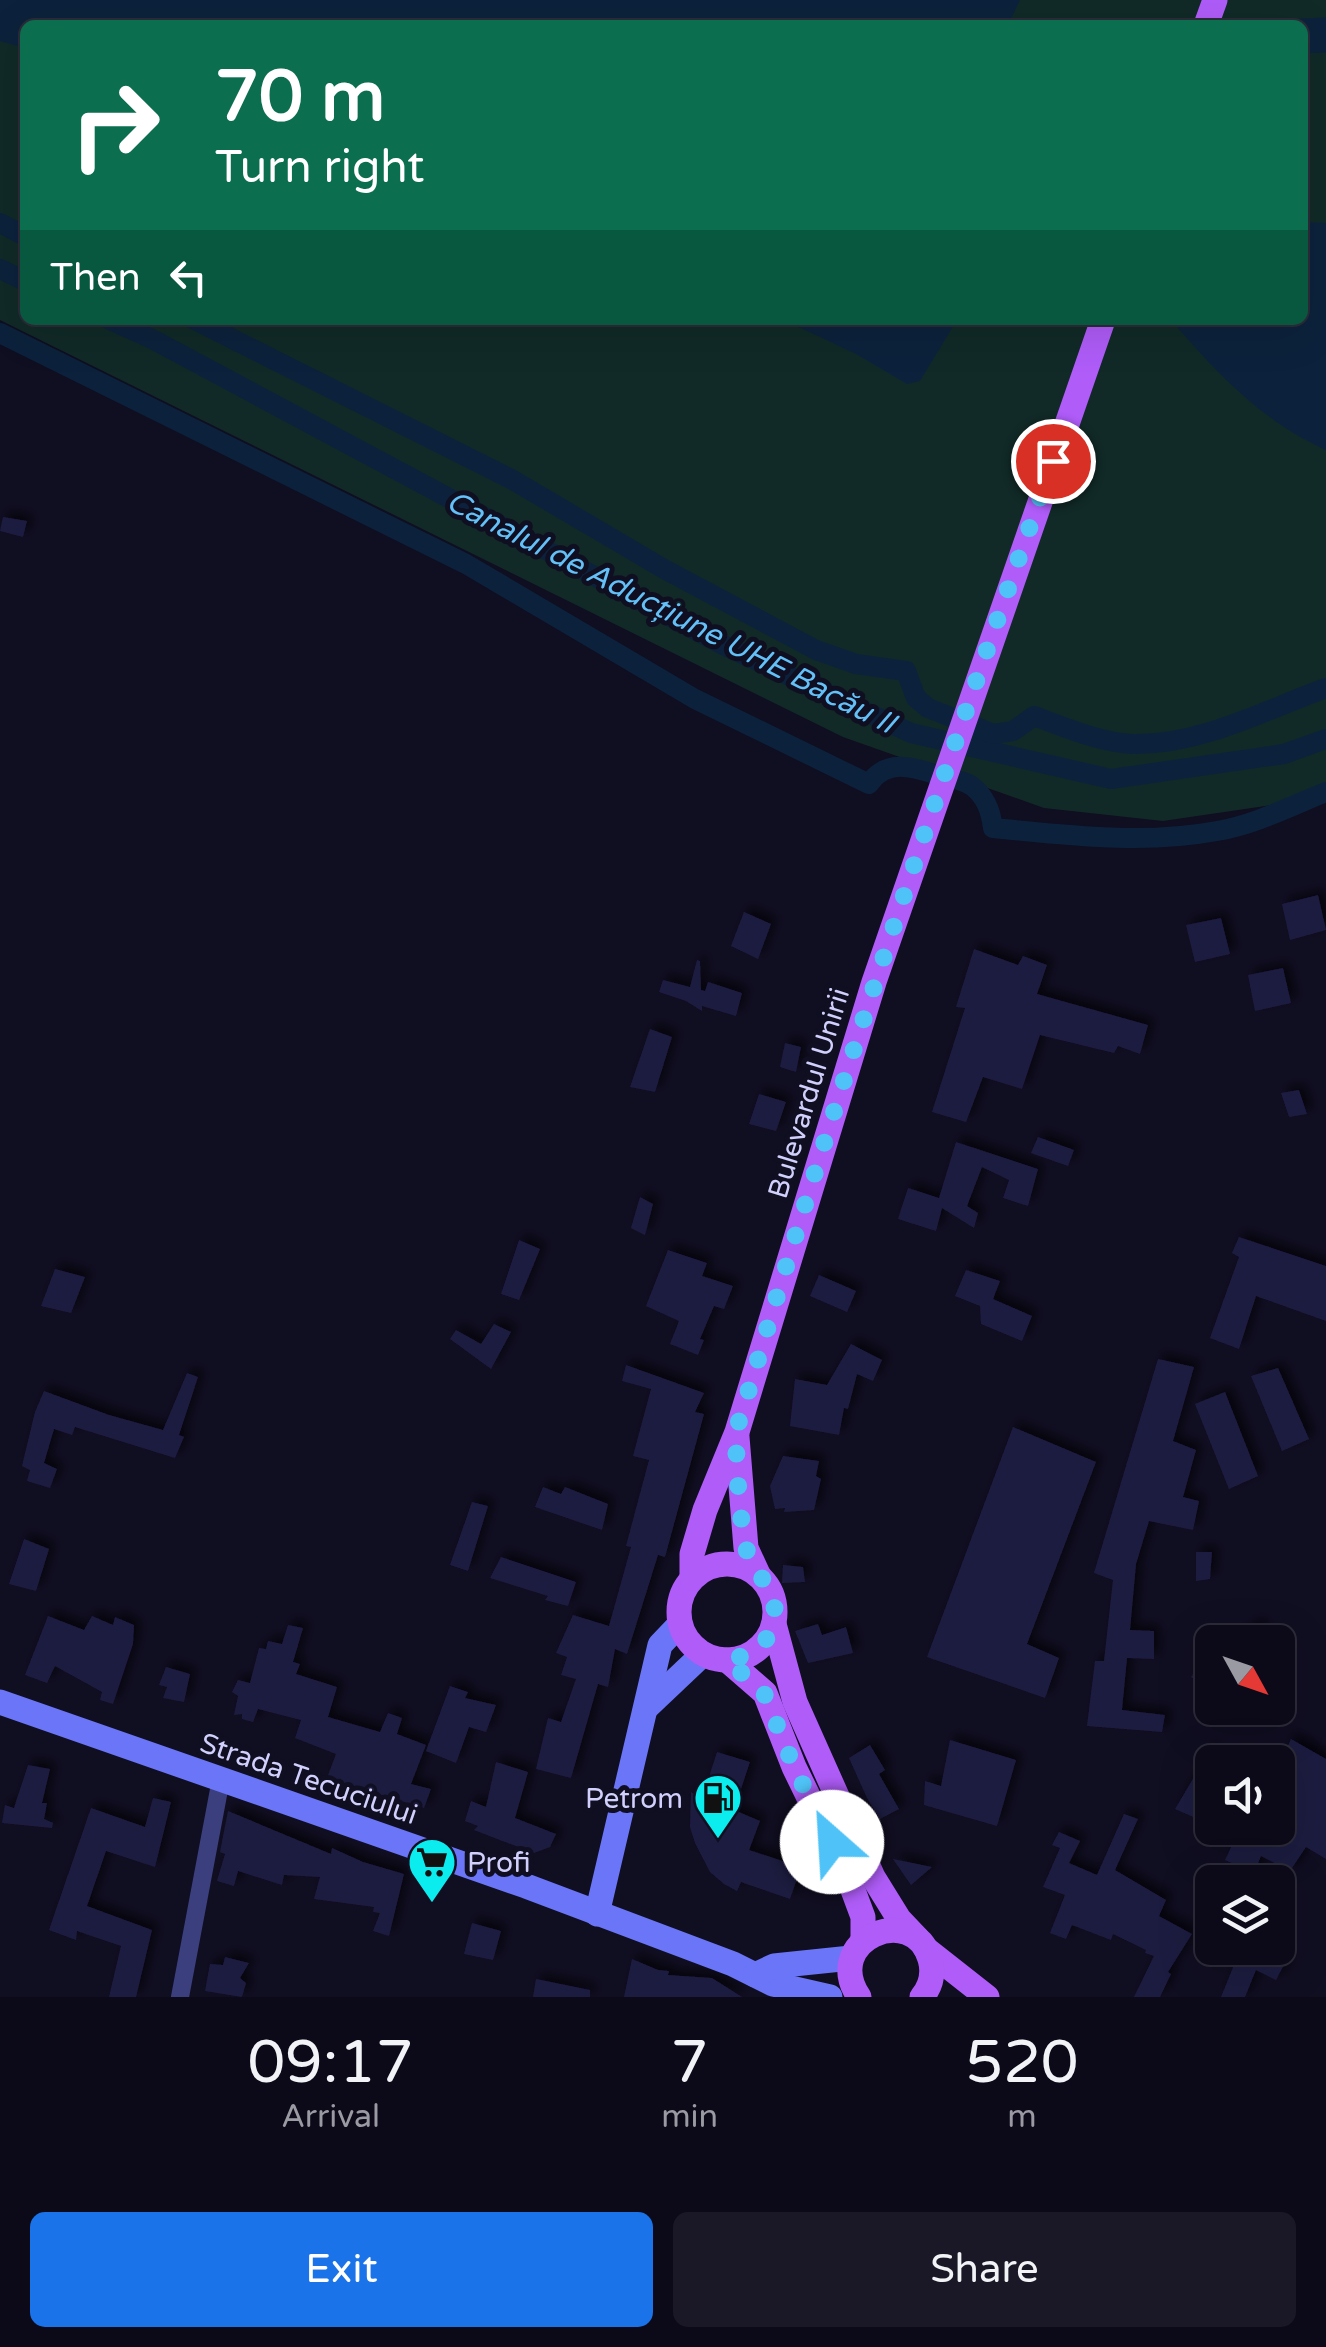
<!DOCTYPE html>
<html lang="en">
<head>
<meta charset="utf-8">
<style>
	body { margin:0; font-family:"Varela Round",sans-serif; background:#1a1826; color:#f1f3f6; height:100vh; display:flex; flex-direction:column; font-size:38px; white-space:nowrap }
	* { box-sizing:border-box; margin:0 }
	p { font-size:32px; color:#9a9aa2 }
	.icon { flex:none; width:55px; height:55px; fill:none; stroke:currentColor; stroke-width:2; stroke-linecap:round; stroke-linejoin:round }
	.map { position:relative; height:1997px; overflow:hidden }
	.drawer { display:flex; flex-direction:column; background:#0c0a19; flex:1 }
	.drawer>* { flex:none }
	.top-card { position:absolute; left:20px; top:20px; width:1288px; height:305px; border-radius:15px; box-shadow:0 10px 40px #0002,0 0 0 2px #2c2b38; background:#0b6e4f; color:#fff; overflow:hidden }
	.needle { width:65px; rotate:130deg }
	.buttons { position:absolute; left:1195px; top:1625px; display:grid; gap:20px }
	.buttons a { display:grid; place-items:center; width:100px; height:100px; border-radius:15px; background:#0c0a19; box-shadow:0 10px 40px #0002,0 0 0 2px #2c2b38; font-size:50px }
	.pin { position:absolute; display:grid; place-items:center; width:85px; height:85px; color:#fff; margin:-42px; border:5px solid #fff; border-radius:50%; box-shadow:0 2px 10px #0007 }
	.me { position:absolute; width:110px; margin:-55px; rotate:334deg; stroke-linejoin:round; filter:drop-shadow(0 0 8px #0008) }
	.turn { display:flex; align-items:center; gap:35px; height:210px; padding:0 30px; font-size:45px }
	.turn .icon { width:130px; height:130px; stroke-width:2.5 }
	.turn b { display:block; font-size:70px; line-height:85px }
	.then { display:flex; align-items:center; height:95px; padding:0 30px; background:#0003; gap:20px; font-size:38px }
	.eta { display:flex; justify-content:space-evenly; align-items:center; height:170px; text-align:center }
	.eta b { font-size:60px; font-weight:600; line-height:70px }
	.cta { display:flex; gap:20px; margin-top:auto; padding:20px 30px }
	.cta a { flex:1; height:115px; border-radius:15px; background:#1a73e8; color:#fff; font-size:40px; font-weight:600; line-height:115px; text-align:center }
	.cta a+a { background:#1a1826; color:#f1f3f6 }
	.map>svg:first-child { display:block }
	.green { fill:#112a27; fill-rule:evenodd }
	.water { fill:#0c223c }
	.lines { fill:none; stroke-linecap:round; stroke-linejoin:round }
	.canal { stroke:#0c223c; stroke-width:20 }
	.river { stroke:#0c223c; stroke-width:35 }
	.building { fill:#1f1b41; filter:url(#shadow) }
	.street { stroke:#3b3f7e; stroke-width:18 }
	.secondary { stroke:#6b75f8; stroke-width:25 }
	.primary { stroke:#af5cf8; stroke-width:25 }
	.route { stroke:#4fc3f7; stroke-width:18; stroke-dasharray:0 32.4 }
	.labels { text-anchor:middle; stroke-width:10; stroke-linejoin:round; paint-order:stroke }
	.street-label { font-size:28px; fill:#d1d0fd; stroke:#100e21 }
	.poi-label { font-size:28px; fill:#d1d0fd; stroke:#100e21; text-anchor:end }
	.water-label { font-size:30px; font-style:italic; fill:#63c1f8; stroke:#100e21 }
</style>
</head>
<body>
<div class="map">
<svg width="1326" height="1997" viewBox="0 0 1326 1997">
	<defs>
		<filter id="shadow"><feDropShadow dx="6" dy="-6" stdDeviation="5" flood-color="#0009"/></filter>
	</defs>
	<rect width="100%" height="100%" fill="#100e21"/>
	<path class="green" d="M0,0H1326V797L1163,821L1044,808L843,737L0,320ZM25,25H1302V320H25Z"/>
	<g class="water">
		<polygon points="0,0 1020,0 1008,25 25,25 25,48 0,41"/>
		<path d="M1303,222L1326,223V450C1262,422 1216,372 1171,320H1302Z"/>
		<polygon points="784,320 957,320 920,381 907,384 856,354"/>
	</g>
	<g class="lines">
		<g class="canal">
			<polyline points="0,223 25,236"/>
			<polyline points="0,269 25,281"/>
			<polyline points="110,320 154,340 723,645 911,733 1111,779 1284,754 1326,739"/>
			<path d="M195,320L513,480L664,569L816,650L856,664L906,671L916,698L928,708L994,734L1013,731L1034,716C1065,727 1098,742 1132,744C1198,746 1265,710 1326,688"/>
			<path d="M0,333L466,564L695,699L869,784C887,757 915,768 941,776C951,778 963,780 972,786C986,797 991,811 993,828C1068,835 1142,845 1217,831C1254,825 1291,806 1326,792"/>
		</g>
		<polyline class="river" points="1302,36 1326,35"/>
	</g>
	<g class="building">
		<polygon points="3,517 27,521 23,537 0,531"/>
		<polygon points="1318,895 1326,930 1290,940 1282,904"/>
		<polygon points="744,912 771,924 758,959 731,946"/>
		<polygon points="1221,918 1230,954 1195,962 1186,925"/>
		<polygon points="974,949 1018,965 1023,956 1047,965 1037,994 1148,1025 1140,1054 1118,1046 1114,1053 1040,1035 1022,1089 983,1077 966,1122 932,1112 965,1008 956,1007"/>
		<polygon points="697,960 700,961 701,990 705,991 708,982 742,993 736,1016 702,1006 702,1011 686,1001 659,992 663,980 690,987"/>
		<polygon points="1283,968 1291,1003 1255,1011 1248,975"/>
		<polygon points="650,1029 672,1037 655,1092 630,1087"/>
		<polygon points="785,1043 801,1047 796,1072 780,1067"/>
		<polygon points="1299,1090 1307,1114 1289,1117 1281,1093"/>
		<polygon points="759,1094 786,1102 776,1131 749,1124"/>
		<polygon points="1038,1137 1074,1150 1068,1166 1031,1153"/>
		<polygon points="956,1142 1038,1169 1028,1206 1003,1198 1009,1180 982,1167 967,1206 978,1213 974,1228 942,1208 936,1231 898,1219 908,1188 939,1198"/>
		<polygon points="640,1197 653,1204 645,1235 631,1228"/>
		<polygon points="1239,1237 1326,1266 1326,1321 1256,1296 1239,1349 1210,1338 1239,1257 1232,1253"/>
		<polygon points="519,1240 540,1249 519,1300 501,1294"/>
		<polygon points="668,1250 707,1263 702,1276 733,1286 724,1309 714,1306 700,1339 704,1340 698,1355 670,1344 679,1321 646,1306"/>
		<polygon points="55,1269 85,1277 71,1313 41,1306"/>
		<polygon points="966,1270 1000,1281 993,1299 1032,1316 1022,1341 981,1324 980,1306 955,1296"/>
		<polygon points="819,1275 856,1291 847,1312 810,1296"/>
		<polygon points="494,1324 511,1332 491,1369 450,1339 456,1330 481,1344"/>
		<polygon points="851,1344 882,1360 873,1381 857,1374 848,1409 844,1408 839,1435 790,1426 795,1379 827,1385"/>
		<polygon points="1158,1359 1194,1367 1173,1441 1196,1450 1183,1497 1199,1501 1193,1530 1149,1521 1136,1564 1130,1630 1154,1631 1154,1659 1127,1658 1122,1710 1165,1715 1162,1732 1087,1726 1095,1661 1104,1661 1113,1580 1094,1573"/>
		<polygon points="626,1365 704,1393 695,1412 704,1414 665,1557 658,1555 627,1654 615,1649 608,1687 598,1684 571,1778 536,1769 548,1718 561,1722 576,1679 561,1675 567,1657 556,1653 573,1615 609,1626 631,1547 626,1546 649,1460 633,1456 651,1389 622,1381"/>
		<polygon points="1278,1368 1309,1439 1282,1451 1251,1376"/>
		<polygon points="187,1373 198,1377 179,1435 184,1437 175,1458 75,1427 72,1435 54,1429 44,1463 57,1469 50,1488 27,1481 30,1470 22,1466 35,1412 44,1391 109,1415 163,1430"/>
		<polygon points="1225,1392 1258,1476 1229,1489 1195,1404"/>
		<polygon points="1013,1427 1096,1462 1027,1644 1059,1658 1045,1698 927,1657"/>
		<polygon points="783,1456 819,1461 816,1476 821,1479 814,1510 784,1512 785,1508 775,1509 770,1486"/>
		<polygon points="543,1487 561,1494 565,1487 608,1504 602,1530 535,1507"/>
		<polygon points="472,1502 488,1506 468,1571 450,1565"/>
		<polygon points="24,1539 49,1549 36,1591 9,1584"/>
		<polygon points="1196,1552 1212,1552 1210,1579 1196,1581"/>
		<polygon points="501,1557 576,1582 568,1606 545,1600 548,1596 490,1578"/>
		<polygon points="783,1565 803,1567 805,1582 782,1583"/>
		<polygon points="48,1616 84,1630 92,1616 113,1625 115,1617 134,1625 133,1644 113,1704 100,1700 102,1692 55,1666 47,1683 25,1675"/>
		<polygon points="1258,1623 1266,1642 1231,1642"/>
		<polygon points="818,1624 822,1635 846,1627 853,1653 808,1663 795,1631"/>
		<polygon points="288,1625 303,1628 293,1662 300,1664 296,1674 337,1687 328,1717 380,1732 388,1713 402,1718 397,1734 426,1745 411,1784 431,1789 424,1808 327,1778 336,1754 295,1738 301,1720 258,1709 253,1722 242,1719 242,1714 234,1715 238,1696 232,1692 238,1680 250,1683 259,1648 266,1649 268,1641 282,1644"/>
		<polygon points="1212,1646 1212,1692 1191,1677"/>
		<polygon points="166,1667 190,1674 184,1702 163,1698 167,1687 159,1685"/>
		<polygon points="450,1686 468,1692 465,1698 496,1705 486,1732 469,1727 456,1763 426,1751"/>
		<polygon points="1226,1708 1272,1708 1258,1727"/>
		<polygon points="1291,1739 1326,1759 1326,1859 1306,1847 1290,1871 1261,1856 1254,1873 1225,1860 1240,1828 1278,1828 1278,1768"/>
		<polygon points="950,1740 1016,1760 997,1826 924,1805 925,1781 941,1786"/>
		<polygon points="870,1745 885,1770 879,1774 899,1809 880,1819 867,1798 849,1758"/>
		<polygon points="1212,1747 1212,1800 1206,1796 1198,1819 1175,1809"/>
		<polygon points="717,1752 750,1762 734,1810 760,1821 749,1850 801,1867 790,1899 741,1882 737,1891 724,1884 710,1872 695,1843 690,1827 691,1792 702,1799"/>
		<polygon points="496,1762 528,1772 515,1818 556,1834 550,1847 534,1853 474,1830 478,1826 465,1821 471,1801 486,1807"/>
		<polygon points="28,1765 50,1769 42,1803 47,1803 44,1819 53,1823 52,1828 2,1823 5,1805 14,1808"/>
		<polygon points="153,1798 171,1802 155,1867 106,1851 87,1906 152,1930 136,1997 109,1997 121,1946 77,1931 76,1940 49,1930 91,1808 145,1827"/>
		<polygon points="228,1811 331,1854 332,1848 363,1862 404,1874 389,1936 373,1931 380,1913 373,1912 374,1907 314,1899 320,1877 284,1875 282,1885 238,1871 234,1886 217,1881 225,1854 220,1852"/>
		<polygon points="1124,1814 1138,1819 1115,1870 1166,1900 1159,1916 1192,1934 1168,1972 1171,1974 1160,1997 1134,1997 1154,1956 1145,1953 1146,1950 1113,1934 1111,1940 1072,1925 1066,1939 1050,1933 1065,1895 1043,1887 1060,1848 1052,1845 1059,1832 1080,1841 1069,1863 1097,1875"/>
		<polygon points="893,1859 932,1867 911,1885"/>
		<polygon points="472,1923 501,1931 493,1960 464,1954"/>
		<polygon points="1241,1948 1261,1948 1286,1961 1276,1980 1256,1970 1245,1997 1221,1997"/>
		<polygon points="225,1957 249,1963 240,1978 246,1983 242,1997 205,1991 210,1964 223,1965"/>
		<polygon points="632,1959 658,1970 669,1971 668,1975 712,1978 742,1997 624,1997"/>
		<polygon points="536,1979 590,1990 590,1997 533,1997"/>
	</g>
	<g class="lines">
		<polyline class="street" points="180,1997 221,1779"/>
		<g class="secondary">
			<polyline points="0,1702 526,1886 733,1964 773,1984 830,1997"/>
			<polyline points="646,1708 703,1654"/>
			<polyline points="597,1914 660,1645 680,1624"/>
			<polyline points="755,1975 774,1966 851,1958"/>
		</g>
		<g class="primary">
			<polyline points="1206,25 1215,0"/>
			<polyline points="737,1437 746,1548 758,1574"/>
			<circle cx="727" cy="1612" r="48"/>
			<polyline points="692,1578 692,1554 705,1510 737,1432 874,982 1103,320"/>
			<polyline points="774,1624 795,1702 873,1877 899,1919 917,1938"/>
			<polyline points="727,1660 765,1693 794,1767 850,1882 863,1917 863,1940"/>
			<polyline points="926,1949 987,1997"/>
			<path d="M859,1997C821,1940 913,1901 930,1959C934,1973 931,1986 922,1997"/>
		</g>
	</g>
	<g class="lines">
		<path class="route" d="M832,1842L794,1767L764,1693L727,1660C750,1656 771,1644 774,1619C779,1591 755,1575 747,1551C741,1533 734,1450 737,1431C740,1412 749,1392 754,1373C845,1066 946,763 1053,461"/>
	</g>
	<defs>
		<g id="fuel-pin" transform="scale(2.5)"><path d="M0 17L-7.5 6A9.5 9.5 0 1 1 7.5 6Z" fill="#0becee" stroke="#100e21"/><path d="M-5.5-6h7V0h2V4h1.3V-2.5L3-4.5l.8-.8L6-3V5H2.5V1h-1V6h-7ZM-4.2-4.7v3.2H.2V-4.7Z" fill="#111"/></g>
		<g id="supermarket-pin" transform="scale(2.5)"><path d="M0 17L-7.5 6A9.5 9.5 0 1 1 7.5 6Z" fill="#0becee" stroke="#100e21"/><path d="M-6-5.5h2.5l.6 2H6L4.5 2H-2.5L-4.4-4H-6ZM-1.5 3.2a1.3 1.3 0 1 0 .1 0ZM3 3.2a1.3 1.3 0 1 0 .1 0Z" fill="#111"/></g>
	</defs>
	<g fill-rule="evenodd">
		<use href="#fuel-pin" x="718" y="1798"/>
		<use href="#supermarket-pin" x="432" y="1862"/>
	</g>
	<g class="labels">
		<g class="street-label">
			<text transform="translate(808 1093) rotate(-73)" y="10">Bulevardul Unirii</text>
			<text transform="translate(309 1778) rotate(19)" y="10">Strada Tecuciului</text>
		</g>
		<g class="poi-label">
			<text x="683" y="1808">Petrom</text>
			<text x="467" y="1872" text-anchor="start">Profi</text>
		</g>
		<g class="water-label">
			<text transform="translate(671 612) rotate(27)" y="10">Canalul de Aducțiune UHE Bacău II</text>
		</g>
	</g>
</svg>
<div class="buttons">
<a><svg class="needle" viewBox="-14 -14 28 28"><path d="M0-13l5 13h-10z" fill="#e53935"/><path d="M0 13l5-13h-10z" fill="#9a9aa2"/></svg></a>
<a><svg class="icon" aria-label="sound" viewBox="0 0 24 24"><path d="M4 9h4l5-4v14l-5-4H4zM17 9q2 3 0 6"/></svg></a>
<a><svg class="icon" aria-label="layers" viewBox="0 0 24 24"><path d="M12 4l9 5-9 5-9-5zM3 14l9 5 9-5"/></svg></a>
</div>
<div class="pin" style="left:1053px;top:461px;background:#d93025"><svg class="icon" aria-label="arrive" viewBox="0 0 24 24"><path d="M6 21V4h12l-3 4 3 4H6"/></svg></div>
<svg class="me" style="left:832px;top:1842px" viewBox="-20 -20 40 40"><circle r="19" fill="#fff"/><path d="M0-13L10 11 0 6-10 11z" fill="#4fc3f7"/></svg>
<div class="top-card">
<div class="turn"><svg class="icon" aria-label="right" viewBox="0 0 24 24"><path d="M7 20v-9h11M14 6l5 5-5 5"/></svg><div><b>70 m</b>Turn right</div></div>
<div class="then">Then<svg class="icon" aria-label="left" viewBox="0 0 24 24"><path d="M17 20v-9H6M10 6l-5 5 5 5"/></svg></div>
</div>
</div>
<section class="drawer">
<div class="eta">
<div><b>09:17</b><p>Arrival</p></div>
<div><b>7</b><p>min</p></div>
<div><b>520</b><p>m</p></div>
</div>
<div class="cta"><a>Exit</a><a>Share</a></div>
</section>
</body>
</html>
